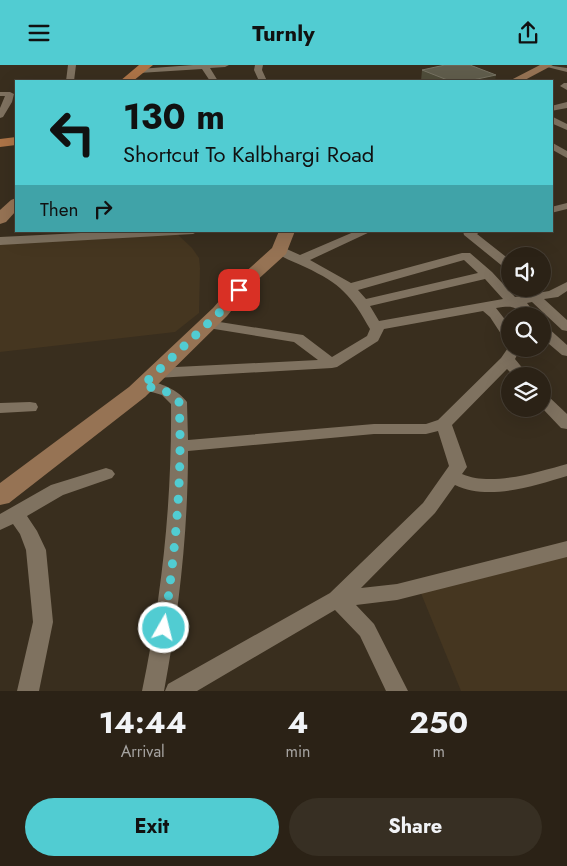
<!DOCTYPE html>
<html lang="en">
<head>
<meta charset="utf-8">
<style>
	body { margin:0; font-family:Jost,sans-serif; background:#372f23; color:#f1f3f6; height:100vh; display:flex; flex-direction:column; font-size:19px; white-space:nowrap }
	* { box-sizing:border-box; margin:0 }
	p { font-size:16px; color:#a6a4a1 }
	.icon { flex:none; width:28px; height:28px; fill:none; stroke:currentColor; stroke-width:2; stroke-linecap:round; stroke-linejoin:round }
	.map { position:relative; height:626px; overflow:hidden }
	.side { display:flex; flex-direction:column; background:#2b2216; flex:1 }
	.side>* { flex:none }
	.hud { position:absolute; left:15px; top:15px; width:538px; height:152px; border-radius:0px; box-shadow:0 5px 20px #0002,0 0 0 1px #473f35; background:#51ccd2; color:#111; overflow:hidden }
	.buttons { position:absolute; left:501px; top:182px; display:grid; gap:10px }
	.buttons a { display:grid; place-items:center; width:50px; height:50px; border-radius:50%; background:#2b2216; box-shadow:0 5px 20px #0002,0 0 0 1px #473f35; font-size:25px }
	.pin { position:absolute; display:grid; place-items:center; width:42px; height:42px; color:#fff; margin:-21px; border-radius:10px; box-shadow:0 2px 8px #0006 }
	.me { position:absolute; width:55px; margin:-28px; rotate:8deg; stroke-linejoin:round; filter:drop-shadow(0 0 4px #0008) }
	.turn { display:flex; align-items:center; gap:18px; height:105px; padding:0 25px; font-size:22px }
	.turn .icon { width:65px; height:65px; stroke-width:2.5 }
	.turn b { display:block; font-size:35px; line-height:42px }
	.then { display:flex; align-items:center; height:48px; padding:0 25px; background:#0003; gap:10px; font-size:19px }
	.eta { display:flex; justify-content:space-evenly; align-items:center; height:85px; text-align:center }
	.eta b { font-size:30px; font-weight:700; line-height:35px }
	.primary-button { display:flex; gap:10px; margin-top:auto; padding:10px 25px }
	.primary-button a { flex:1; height:58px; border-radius:30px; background:#51ccd2; color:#111; font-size:20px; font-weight:700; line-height:58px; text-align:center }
	.primary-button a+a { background:#372f23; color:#f1f3f6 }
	header { display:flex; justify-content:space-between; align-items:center; height:65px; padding:0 25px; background:#51ccd2; color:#111; font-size:22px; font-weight:700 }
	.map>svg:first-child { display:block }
	.built { fill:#453620 }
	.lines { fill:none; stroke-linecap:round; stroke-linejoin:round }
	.street { fill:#7f7260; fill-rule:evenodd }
	.secondary { fill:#967354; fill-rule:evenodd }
	.primary { fill:#ad7447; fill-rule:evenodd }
	.wall { fill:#4f4d3a }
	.shaded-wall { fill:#3f3928 }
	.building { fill:#605d4c; stroke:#777363 }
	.route { stroke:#51ccd2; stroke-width:9; stroke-dasharray:0 16.2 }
</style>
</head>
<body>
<header><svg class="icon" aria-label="menu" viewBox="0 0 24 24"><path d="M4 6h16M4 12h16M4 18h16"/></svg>Turnly<svg class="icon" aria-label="share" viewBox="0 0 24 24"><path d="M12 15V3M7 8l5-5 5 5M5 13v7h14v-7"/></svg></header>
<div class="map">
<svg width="567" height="626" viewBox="0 0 567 626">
	<rect width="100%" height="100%" fill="#392e1e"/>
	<g class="built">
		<polygon points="175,167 192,183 199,193 200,203 199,248 175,267 0,287 0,176"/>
		<polygon points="567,483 567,626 461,626 418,521"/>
	</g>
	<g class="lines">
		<g class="street">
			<polygon points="68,0 76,0 74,16 66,16"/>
			<polygon points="193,0 229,0 225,2 210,3 218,16 210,16 202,4 139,8 135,6 139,4"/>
			<polygon points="255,0 263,0 262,5 267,16 259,16 254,5"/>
			<polygon points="546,0 567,3 567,7 547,2"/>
			<polygon points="564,18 567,18 567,25 560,21"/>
			<polygon points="0,27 10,27 14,29 12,37 3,52 0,53 0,43 5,31 0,31"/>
			<polygon points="567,37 567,43 551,46 551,41"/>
			<polygon points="551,51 567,59 567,65 551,58"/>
			<polygon points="551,77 567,86 567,93 551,84"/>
			<polygon points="567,138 567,144 551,148 551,142"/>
			<polygon points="121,166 199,166 193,169 0,180 0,172"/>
			<path d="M356,166H372L310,195L351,218L462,188H470L492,207L515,232L549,226L567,217V226L558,232L544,234L567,255V266L562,265L532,237L527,238L537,251H523C515,240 510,241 496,243L510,261V276L505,275L490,252L483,246L384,264L378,276L337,302L332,303L156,313L151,311L149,308L151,305L156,303L318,295L294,277L202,262L200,259L202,256L207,255L303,270L332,292L367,271L370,264C351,230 341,219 305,202C295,197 281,193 274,185L280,181L300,190ZM464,195L478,208L366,234L358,225ZM485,214L503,234L379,256L370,241Z"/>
			<polygon points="463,166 481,166 477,169 510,195 510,205 506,204 464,170"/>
			<polygon points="542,261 547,262 567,280 567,291 562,290 542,273"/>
			<path d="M510,280V284H520L515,294L529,311H514L507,304L452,360L467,402L462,409C491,422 538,407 567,399V411C534,421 488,436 455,420L435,448L361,523L397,519L567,476V492L397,535L356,540L374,559L408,626H386L360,571L335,545L197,626H165L168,619L330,528L423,438L449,401L438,366L426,369H374L188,386C188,467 179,547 164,626H142C162,531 172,436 171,339L162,330L138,323L135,320L138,317C153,313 178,324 187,337L188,375L374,359H426L438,355L501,293Z"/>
			<polygon points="542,328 547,330 567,349 567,364 561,363 542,343"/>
			<polygon points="30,337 36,338 38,342 36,346 0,348 0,338"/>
			<polygon points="106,403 112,405 115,409 112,413 63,430 27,451 37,466 46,485 53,557 39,626 17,626 33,557 26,485 20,469 13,459 0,465 0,449 51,420"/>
		</g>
		<g class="secondary">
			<polygon points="540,0 553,0 523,16 509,16"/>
			<polygon points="16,133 16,146 6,157 0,159 0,145 11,135"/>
			<polygon points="279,166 295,166 286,189 254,218 227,251 145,332 9,438 0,440 0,418 129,322 213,243 242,210 272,183"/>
		</g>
		<g class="primary">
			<polygon points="139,0 153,0 133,16 120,16"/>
			<polygon points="16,72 16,80 0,82 0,74"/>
		</g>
	</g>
	<polygon class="wall" points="422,5 495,16 421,16"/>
	<polygon class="shaded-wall" points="496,10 495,16 468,16"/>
	<polygon class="building" points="445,0 470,0 496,10 468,16 450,16 422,5"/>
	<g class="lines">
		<path class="route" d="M164,563C175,487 183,413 179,337L167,327L143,320L220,247L239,225"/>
	</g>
</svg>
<div class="buttons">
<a><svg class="icon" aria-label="sound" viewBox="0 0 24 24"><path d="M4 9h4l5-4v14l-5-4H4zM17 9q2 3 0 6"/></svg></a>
<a><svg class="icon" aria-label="search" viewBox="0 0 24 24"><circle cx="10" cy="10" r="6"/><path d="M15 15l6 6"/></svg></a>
<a><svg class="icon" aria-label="layers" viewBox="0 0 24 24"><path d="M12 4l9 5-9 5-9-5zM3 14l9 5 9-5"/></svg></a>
</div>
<div class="pin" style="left:239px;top:225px;background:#d93025"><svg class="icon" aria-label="arrive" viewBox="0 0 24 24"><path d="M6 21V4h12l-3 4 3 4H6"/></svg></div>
<svg class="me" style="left:164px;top:563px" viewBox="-20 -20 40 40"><circle r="17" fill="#51ccd2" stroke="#fff" stroke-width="3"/><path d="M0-11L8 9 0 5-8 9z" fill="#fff"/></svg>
<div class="hud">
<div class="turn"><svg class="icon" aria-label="left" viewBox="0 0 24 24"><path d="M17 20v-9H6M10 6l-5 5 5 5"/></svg><div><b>130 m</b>Shortcut To Kalbhargi Road</div></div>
<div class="then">Then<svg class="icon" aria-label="right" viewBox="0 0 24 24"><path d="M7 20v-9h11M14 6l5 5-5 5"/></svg></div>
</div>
</div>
<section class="side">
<div class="eta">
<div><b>14:44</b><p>Arrival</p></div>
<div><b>4</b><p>min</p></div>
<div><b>250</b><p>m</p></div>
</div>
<div class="primary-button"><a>Exit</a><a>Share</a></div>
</section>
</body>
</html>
